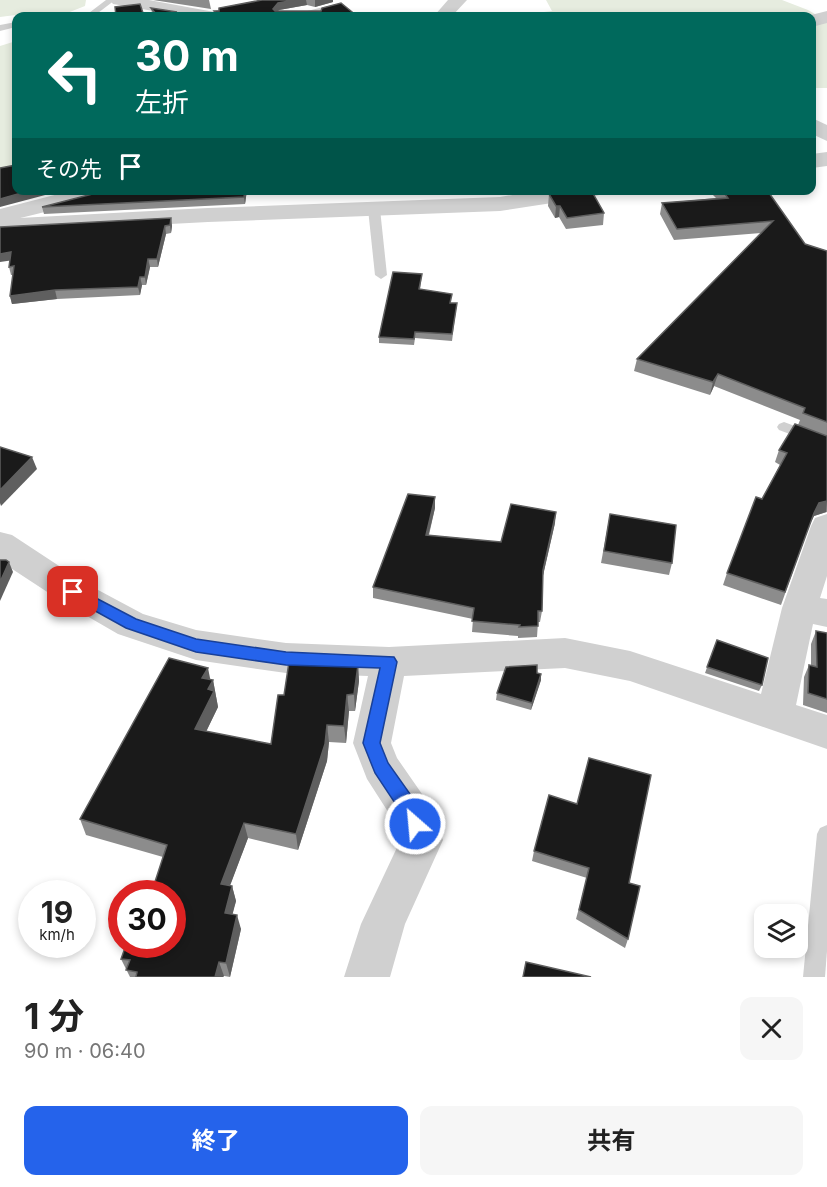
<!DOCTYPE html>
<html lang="ja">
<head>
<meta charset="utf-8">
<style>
	body { margin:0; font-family:Inter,"Noto Sans JP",sans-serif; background:#f6f6f6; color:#222; height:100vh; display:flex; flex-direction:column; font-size:22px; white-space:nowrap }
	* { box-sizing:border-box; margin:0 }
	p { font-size:20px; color:#767676 }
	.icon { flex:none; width:33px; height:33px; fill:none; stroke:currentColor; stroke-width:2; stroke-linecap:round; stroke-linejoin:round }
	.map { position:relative; height:977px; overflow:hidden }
	.panel { display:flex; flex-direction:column; background:#fff; flex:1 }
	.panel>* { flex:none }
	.top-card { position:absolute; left:12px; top:12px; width:804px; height:183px; border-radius:12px; box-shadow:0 3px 9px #0003; background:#00695c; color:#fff; overflow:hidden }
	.buttons { position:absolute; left:754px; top:904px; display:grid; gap:12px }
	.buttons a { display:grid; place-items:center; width:54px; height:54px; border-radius:12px; background:#fff; box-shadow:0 3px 9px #0003; font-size:30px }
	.speed { position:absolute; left:18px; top:880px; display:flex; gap:12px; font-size:30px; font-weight:700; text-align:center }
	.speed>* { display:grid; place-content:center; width:78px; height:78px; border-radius:50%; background:#fff; box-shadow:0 3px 9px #0003; line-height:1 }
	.speed small { font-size:15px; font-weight:400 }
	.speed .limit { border:9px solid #d22; background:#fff; color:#111 }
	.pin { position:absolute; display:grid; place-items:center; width:51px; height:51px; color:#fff; margin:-26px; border-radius:12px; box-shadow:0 3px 9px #0006 }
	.me { position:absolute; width:66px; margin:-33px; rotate:333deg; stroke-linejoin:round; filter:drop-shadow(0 0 4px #0008) }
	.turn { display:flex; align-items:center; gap:21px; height:126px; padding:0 24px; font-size:27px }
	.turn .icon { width:78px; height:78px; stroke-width:2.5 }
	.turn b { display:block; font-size:42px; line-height:51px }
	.then { display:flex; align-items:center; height:57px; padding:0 24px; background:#0003; gap:12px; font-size:22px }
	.round { display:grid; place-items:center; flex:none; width:63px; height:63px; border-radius:12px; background:#f6f6f6 }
	.overview { display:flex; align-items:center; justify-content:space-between; height:102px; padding:0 24px }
	h1 { font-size:36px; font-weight:700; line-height:45px }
	.primary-button { display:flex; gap:12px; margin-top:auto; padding:12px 24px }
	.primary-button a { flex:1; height:69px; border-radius:12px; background:#2563eb; color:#fff; font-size:24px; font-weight:700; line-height:69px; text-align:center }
	.primary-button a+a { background:#f6f6f6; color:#222 }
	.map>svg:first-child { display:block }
	.green { fill:#e6ecdf }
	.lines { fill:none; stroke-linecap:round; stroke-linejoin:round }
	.service { fill:#d0d0d0; fill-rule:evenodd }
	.minor { fill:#d0d0d0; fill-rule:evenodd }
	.tertiary { fill:#d0d0d0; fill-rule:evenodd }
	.wall { fill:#8c8c8c }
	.shaded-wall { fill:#5f5f5f }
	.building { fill:#1a1a1a; stroke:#5f5f5f; stroke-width:1.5 }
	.route { fill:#2563eb; stroke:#184099; stroke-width:1.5 }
</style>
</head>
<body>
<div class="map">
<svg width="827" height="977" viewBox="0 0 827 977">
	<rect width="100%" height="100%" fill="#fff"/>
	<g class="green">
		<polygon points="0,0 86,0 85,6 62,15 39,12 0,17"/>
		<polygon points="546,0 782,0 808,10 827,21 827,88 812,88 812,16 511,16 552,11"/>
		<polygon points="16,41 16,171 0,173 0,46"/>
	</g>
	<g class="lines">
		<g class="service">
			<polygon points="106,0 115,0 94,16 85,16"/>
			<polygon points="336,4 339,5 339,9 307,15 303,12"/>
			<polygon points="16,22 16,27 0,31 0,25"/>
			<polygon points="374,206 380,209 387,275 381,279 375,275 368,209"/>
			<polygon points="784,422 827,438 827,448 779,430 777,427 779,424"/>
			<polygon points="827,825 827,951 825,977 803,977 817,834 820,828"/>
		</g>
		<g class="minor">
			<polygon points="110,0 149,0 209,11 215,12 218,16 182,16 119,5 113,4"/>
			<polygon points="448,0 467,0 452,16 434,16"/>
			<polygon points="812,118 827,125 827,141 812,134"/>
			<polygon points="827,152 827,166 812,168 812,154"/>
			<polygon points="543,190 602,190 599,195 591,197 500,211 208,222 0,233 0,219 208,208 500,197"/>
			<polygon points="827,514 827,576 820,598 827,599 827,627 813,624 796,705 827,715 827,749 630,681 565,668 404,676 391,743 397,758 422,794 443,840 405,924 390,977 344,977 361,924 401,839 392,818 367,779 353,743 368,676 286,673 196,660 118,634 61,601 0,561 0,532 12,535 85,583 143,614 196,630 286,643 389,647 565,638 630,651 761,694 782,608 811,526 815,518"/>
		</g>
		<g class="tertiary">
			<polygon points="827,11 827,23 812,27 812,16 807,16"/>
			<polygon points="74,190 117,190 114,195 0,223 0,209"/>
		</g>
	</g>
	<g class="wall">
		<polygon points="153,0 209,0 211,9"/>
		<polygon points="262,0 333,0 333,2 315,7 307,5 279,10 277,11 357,16 215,16 214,11"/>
		<polygon points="151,8 177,12 178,16 155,16 152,13"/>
		<polygon points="108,190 247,190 245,204 44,214 42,207"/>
		<polygon points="708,190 767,190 805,244 827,251 827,436 798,425 800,420 714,386 710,395 634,371 637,359 761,233 674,240 660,214 662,203 716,198"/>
		<polygon points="549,194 604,213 603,225 566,229 559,217 555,218 548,206"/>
		<polygon points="171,218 172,226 171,233 166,234 158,267 150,267 146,285 142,285 140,295 57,299 12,304 10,296 13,275 11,275 9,267 10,261"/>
		<polygon points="422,274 420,290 451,303 457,303 452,341 415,338 414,345 379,343 379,337"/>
		<polygon points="827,436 827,512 814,516 810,524 781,605 723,585 727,573 762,499 780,465 775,462 779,450"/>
		<polygon points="435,497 435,508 429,535 501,542 555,523 543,575 542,611 540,622 538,622 537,637 518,638 518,636 472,632 473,619 373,598 373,587"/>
		<polygon points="610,514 672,563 669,575 601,563"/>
		<polygon points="816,631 827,633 827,713 803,705 804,677 809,665 811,666 811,644"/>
		<polygon points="717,640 762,685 759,691 705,673"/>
		<polygon points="358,665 359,681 355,711 349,711 346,743 329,742 327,761 298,850 248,838 230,885 232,886 236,901 232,914 241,929 230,977 224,976 223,977 130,977 121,959 172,945 163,857 86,835 80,819 211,680 213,680 218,707 206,732 271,744 284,695"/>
		<polygon points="537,673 541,680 531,710 496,700 497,693"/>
		<polygon points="549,795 629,883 628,939 625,948 576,919 587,878 532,861 534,851"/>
	</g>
	<g class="shaded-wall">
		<polygon points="295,0 306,0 307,5 279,10 274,16 273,9 278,3"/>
		<polygon points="315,0 333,0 333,2 315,7"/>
		<polygon points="177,12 178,16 157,16 157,15"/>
		<polygon points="32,190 64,190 0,207 0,199"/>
		<polygon points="245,190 247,190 245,204 244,197"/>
		<polygon points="502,190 526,190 502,194"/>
		<polygon points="556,206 560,206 559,217 555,218"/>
		<polygon points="171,218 172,226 171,233 170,225"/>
		<polygon points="165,226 166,234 158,267 157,259"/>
		<polygon points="11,252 14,260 0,262 0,254"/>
		<polygon points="148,259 150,267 146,285 145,277"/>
		<polygon points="140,277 142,285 140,295 138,287"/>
		<polygon points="55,290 57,299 12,304 10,296"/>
		<polygon points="718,374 714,386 710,395 713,382"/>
		<polygon points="32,457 37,469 1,506 0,503 0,490"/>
		<polygon points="435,497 435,508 426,545 426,535"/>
		<polygon points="827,501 826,512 814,516 809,525 814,513 819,503"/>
		<polygon points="556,512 555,523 542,580 543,570"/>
		<polygon points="9,562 13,572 0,601 0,582"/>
		<polygon points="358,665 359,681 355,711 354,694"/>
		<polygon points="208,668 211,683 213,680 218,707 199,746 195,729 202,678"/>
		<polygon points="541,674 541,680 531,710 532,703"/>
		<polygon points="347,695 349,711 346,743 344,726"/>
		<polygon points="327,725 329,742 327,761 298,850 296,834"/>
		<polygon points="244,823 248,838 225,899 221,884"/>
		<polygon points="232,886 236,901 229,928 225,913"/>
		<polygon points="237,915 241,929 230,977 226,963"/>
		<polygon points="219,962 224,976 223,977 215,977"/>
	</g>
	<g class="building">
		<polygon points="262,0 295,0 278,3 273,9 275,11 321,11 322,8 341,3 357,16 218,16 214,11 219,11 219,8"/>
		<polygon points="140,4 144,16 116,16 115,7"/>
		<polygon points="151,8 177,12 157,15"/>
		<polygon points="16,165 16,190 32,190 0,199 0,168"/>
		<polygon points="108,190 245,190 244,197 42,207"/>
		<polygon points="574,190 591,190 604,213 567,218 560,206 556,206 549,194"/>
		<polygon points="722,190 767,190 805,244 827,251 827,422 803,413 805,408 718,374 713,382 637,359 773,221 677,229 662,203 728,198"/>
		<polygon points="171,218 170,225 165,226 157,259 148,259 145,277 140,277 138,287 55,290 10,296 14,266 9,267 11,252 0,254 0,227"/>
		<polygon points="393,272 422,274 419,289 452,294 450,303 457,303 452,334 415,332 414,339 379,337"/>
		<polygon points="795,424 827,436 827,501 819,503 814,513 785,592 727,573 756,497 762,499 787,453 779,450"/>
		<polygon points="0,447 32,457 0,490"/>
		<polygon points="408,494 435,497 426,535 501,542 511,504 556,512 543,570 542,611 538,611 538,626 519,627 520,625 472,621 474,608 373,587"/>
		<polygon points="610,514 676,525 672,563 604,551"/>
		<polygon points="0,560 6,560 9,562 0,582"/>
		<polygon points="816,631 827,633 827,699 808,693 809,665 817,667"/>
		<polygon points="717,640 768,658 762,685 707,667"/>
		<polygon points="169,658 208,668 202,678 213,680 208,689 214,691 195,729 271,744 278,695 284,695 289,662 358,665 354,694 347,695 344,726 327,725 325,744 296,834 244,823 221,884 232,886 225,913 237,915 226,963 219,962 215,977 136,977 137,972 126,970 130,960 121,959 126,945 172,945 172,894 151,894 167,845 80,819"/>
		<polygon points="537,665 537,673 541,674 532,703 497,693 506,667"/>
		<polygon points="589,758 651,775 629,883 640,886 628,939 579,910 589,868 534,851 549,795 577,804"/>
		<polygon points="526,962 591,977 523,977"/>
	</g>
	<polygon class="route" points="73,586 136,619 196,639 286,652 394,657 397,662 380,743 388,763 415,801 424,824 421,829 415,832 409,829 401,812 375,773 363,743 380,668 286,665 196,652 126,628 68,596 66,592 68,588"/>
</svg>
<div class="buttons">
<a><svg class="icon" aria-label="layers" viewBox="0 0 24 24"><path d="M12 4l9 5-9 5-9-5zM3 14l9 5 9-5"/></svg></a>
</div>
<div class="speed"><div>19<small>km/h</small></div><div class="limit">30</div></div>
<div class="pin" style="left:73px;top:592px;background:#d93025"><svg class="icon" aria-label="arrive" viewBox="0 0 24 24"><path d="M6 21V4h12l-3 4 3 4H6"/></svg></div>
<svg class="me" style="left:415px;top:824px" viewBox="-20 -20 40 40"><circle r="17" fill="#2563eb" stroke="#fff" stroke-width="3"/><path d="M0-11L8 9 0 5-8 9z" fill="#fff"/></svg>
<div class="top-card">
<div class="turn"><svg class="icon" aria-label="left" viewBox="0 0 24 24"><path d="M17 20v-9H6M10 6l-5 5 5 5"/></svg><div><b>30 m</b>左折</div></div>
<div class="then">その先<svg class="icon" aria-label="arrive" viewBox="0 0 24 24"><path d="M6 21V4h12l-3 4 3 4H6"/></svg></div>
</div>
</div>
<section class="panel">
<div class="overview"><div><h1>1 分</h1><p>90 m · 06:40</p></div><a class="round"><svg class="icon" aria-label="close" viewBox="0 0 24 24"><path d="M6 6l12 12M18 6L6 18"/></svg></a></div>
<div class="primary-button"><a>終了</a><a>共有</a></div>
</section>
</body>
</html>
